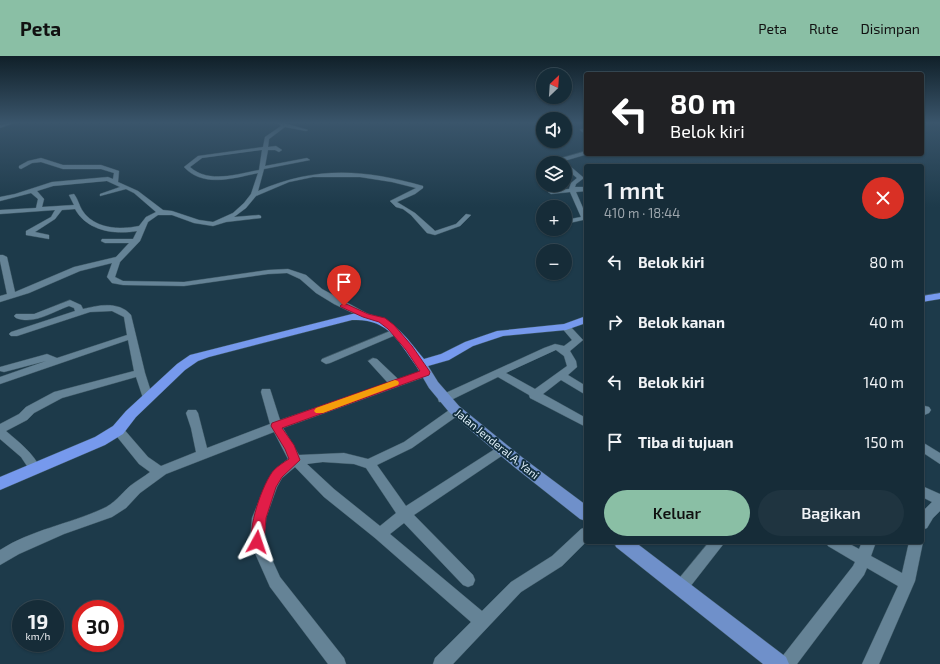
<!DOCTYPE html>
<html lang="id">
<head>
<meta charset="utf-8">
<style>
	body { margin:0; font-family:"Exo 2",sans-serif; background:#1f3440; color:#f1f3f6; height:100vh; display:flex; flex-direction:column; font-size:15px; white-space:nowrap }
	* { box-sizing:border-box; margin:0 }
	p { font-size:13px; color:#9ea7ae }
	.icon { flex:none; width:22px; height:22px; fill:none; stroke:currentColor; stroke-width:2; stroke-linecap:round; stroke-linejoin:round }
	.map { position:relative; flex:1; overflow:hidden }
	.sheet { position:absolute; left:584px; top:108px; width:340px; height:380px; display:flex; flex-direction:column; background:#162c38; border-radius:4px; box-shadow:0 1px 3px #0004,0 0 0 1px #354853 }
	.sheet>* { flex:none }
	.top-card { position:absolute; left:584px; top:16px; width:340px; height:84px; border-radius:4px; box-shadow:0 1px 3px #0004,0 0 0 1px #354853; background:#202124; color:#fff; overflow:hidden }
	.needle { width:26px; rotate:25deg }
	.controls { position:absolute; left:536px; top:12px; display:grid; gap:8px }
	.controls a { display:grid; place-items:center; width:36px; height:36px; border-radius:50%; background:#162c38; box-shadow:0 1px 3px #0004,0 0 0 1px #354853; font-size:20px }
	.speed { position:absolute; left:12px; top:544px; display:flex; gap:8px; font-size:20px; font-weight:700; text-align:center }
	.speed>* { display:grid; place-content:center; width:52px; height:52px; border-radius:50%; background:#162c38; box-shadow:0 1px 3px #0004,0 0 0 1px #354853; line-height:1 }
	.speed small { font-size:10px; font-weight:400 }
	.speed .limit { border:6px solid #d22; background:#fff; color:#111 }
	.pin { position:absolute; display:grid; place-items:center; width:34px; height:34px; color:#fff; margin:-41px -17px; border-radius:50% 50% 50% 0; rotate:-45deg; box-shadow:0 0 4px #0007 }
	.pin .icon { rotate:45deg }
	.me { position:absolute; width:44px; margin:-22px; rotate:5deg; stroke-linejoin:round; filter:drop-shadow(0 0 3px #0008) }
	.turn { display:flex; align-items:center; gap:14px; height:84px; padding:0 20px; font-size:18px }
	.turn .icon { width:52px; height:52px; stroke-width:2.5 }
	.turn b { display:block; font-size:28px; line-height:34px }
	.round { display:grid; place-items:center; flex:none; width:42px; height:42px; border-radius:21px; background:#1f3440 }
	.head { display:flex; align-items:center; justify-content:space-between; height:68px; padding:0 20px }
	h1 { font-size:24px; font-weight:600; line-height:30px }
	.primary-button { display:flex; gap:8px; margin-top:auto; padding:8px 20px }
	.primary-button a { flex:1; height:46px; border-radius:24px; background:#8abfa5; color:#111; font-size:16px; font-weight:600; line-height:46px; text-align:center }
	.primary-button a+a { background:#1f3440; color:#f1f3f6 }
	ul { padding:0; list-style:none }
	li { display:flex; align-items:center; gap:12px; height:60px; padding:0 20px }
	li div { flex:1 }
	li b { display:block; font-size:15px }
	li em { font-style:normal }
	header { display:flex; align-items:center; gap:24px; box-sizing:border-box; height:56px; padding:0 20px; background:#8abfa5; color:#111 }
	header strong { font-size:19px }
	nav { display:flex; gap:22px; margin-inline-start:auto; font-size:14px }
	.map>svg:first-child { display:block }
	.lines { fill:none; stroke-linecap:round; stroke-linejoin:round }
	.minor-casing { stroke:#3d5764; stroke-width:1 }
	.major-casing { stroke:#3d5764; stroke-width:1 }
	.highway-casing { stroke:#3d5764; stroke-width:1 }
	.minor { fill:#658396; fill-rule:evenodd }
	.major { fill:#6f90ca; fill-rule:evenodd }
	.highway { fill:#7699ed; fill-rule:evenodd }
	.route { fill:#e11d48; stroke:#92132f }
	.slow { fill:#f59e0b }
	.labels { text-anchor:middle; stroke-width:4; stroke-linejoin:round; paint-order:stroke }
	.street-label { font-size:11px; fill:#e1f1fb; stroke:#13303f }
</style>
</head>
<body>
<header>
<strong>Peta</strong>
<nav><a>Peta</a><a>Rute</a><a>Disimpan</a></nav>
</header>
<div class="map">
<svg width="940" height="608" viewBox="0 0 940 608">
	<rect width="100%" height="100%" fill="#1d3a4a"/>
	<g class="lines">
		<g class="minor-casing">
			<g id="minor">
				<polygon points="11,66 17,66 0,72 0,69"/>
				<path d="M276,66H281L308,74L306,75L285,71L269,83L268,91L276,90L282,94L279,96L275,94H268L265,110L307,102L310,104L264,113L258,135C316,110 363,113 423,130V132L415,138L397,146L415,157L433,173L435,175L456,168L466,158L471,159L460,170L435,179L427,177L411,159L403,153L396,151L390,145L416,132L392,126L360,121H313L289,126L256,140L246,152L234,161L259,159L261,160V162L226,166L213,170L194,167L172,159H158L148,166L140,185L120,206L115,221L123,225L184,226L268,214L288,213L306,219L322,233L368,258L370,260L365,263L334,248L316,237L300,223L287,217L268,218L184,230L123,229L112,227L107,221L112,207L80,215L29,237L0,246V240L7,238L0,205V199H3L7,201L15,236L74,211L116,201L129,187H105L101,185L102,183H133L137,175C115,179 87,175 75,153L62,154L55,163L35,176L49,179V183L26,179V175L51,161L55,154L0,158V154L36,152L38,143L31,137L0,145V141L15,138L52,126L108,121L113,123L114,117L101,113H63L41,106L32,107L21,113L19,112V110L28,105L41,102L63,109H101L119,115L118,126L138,135L163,154L172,155L199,164L213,166L233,157L244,147L251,138L258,117C234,122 203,132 184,111L198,100L263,91L265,81L281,70ZM262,94L259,114C237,118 209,128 190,111L202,102ZM107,125L120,131L100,138V140L126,133L134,137L156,156L146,161L139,170C119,174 94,173 82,154C79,149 78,143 74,138L69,139L74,149L42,151L44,143L37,135L53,130Z"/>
				<polygon points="586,72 586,79 580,74"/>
				<polygon points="586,95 586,98 588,98 564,105 584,122 576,128 575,131 586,131 586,135 576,136 586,159 586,166 583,164 565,168 565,164 581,161 570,136 551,138 548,136 551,134 569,133 571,127 577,122 565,112 565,107 560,107 557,104 558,103"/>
				<path d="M70,244L81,249L83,253C99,249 119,245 131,259L145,317L153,342L152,345H144L136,321L62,342L34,357L27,364L6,375C20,387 33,397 41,413L39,416L35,418L31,416L21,401L0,383V368L19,358L26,351L54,336L134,315L128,284L0,328V321L46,305L4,316L0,315V311L47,298L57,302L127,279L124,261L112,255L90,256L17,280H11L9,278L11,276L75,255L74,252L69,250C52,256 34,269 16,262L14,260L16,258H34Z"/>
				<path d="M566,268L569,269L583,284L570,295L576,305L577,311L568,319L586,330V339L561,324L543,338L586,362V371L530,342L529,339L498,321L447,346H439L438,343L439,340L544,292L555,288L564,290L572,284L561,271ZM556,294L564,300L567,310L535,333L506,317Z"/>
				<polygon points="395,273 398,274 400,276 398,278 330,307 326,308 321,305 322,303"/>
				<path d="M373,302L377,303L398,323L426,314L431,317L430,319L283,372L299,399L344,397L368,403L404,386L452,352H460L462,355L460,358L412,392L377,409L406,450L498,391L502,389L506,391L508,394L506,397L414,459L473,519L475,524L473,529L468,531L463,529L404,467L390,478L482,555L511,526L552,500L581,473L586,471V486L562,510L521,536L453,608H433L435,602L471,566L375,482L324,441L295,411L282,422L277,431L266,462L264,486L280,521L344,602L346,608H328L270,531L250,486L252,462L265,430L274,414L288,403L274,376L166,418L140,437L126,452L112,461L64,478L19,498L0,509V494C31,474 69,468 102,453C114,448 121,438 130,430C136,425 144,421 150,416L139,408L114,377L112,374L114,371L118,370L122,371L148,401L161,410L196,396L191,372L186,357L188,354H196L198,357L207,392L270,368L261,336L262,333H270L271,336L280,364L388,327L368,305ZM323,406L354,408L366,412L396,457L380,470L334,433L307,408Z"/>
				<polygon points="925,350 929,351 931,354 929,357 922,360 922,351"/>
				<polygon points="922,386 940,397 940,408 922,396"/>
				<polygon points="922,430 940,438 940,455 933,462 927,472 922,474 922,456 932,446 922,441"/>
				<polygon points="922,484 923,486 915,525 879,608 862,608 898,530 867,512 864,519 797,608 779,608 781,602 853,510 855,506 828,490 826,486 846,486 859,493 862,486 876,486 871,500 902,517 909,486 922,486"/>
				<polygon points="709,486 725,486 686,536 681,538 676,536 673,531 676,526"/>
			</g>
		</g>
		<g class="major-casing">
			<g id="major">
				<polygon points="421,304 425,305 438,326 459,350 523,402 586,449 586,465 580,463 513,410 449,356 429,332 415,308 417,305"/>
				<polygon points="614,486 635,486 786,601 789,608 763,608 616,491"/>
			</g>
		</g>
		<g class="highway-casing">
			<g id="highway">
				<polygon points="940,237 940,243 922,246 922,240"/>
				<path d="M364,257C395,263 405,280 424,303L441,298L465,286L497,275L564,268L586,260V267L566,274L503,280L473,290L449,304L421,312L417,311C398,285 388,262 352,264L209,301L198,305L185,314L136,361L123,378L105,389L0,434V421L95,381L113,370L126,355L177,308L190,299L352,258Z"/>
			</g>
		</g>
		<use href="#minor" class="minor"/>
		<use href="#major" class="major"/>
		<use href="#highway" class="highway"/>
	</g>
	<linearGradient id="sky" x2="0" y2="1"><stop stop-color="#102029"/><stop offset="0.44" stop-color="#3a556b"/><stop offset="1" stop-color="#3a556b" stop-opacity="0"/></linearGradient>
	<rect width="940" height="151" fill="url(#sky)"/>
	<path class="route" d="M344,247L368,258L385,262L394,269L412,290L430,316L429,319L282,372L294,389L300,404L282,421L276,431L266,462L264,486L262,490L257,492L253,490C246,475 263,426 274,414C278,410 284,406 289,403L285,393L271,370L272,367L420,315L406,294L388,273L379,266L363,261L341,251L340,250Z"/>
	<polygon class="slow" points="395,324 398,325 399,327 398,329 323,357 316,357 314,355 316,352"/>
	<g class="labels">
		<g class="street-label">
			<text transform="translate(497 388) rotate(39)" y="4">Jalan Jenderal A. Yani</text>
		</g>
	</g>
</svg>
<div class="controls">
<a><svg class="needle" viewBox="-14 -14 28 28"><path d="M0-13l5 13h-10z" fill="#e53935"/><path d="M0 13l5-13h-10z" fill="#9ea7ae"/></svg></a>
<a><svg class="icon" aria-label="sound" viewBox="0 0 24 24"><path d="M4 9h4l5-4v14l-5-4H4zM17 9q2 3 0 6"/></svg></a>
<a><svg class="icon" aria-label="layers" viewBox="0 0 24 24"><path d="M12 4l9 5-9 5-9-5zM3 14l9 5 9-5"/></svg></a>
<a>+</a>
<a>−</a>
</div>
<div class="speed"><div>19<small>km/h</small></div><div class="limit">30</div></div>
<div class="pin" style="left:344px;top:250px;background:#d93025"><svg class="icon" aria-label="arrive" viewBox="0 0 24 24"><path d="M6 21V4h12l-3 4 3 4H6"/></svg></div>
<svg class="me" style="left:257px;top:486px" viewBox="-20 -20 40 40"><path d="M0-17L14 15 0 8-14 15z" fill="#e11d48" stroke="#fff" stroke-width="4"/></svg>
<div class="top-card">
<div class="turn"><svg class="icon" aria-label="left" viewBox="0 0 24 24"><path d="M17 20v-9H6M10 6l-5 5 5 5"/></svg><div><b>80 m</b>Belok kiri</div></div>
</div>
<section class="sheet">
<div class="head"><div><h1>1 mnt</h1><p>410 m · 18:44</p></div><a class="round" style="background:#d93025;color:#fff"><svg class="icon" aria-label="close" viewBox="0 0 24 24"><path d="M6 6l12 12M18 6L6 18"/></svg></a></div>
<ul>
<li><svg class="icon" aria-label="left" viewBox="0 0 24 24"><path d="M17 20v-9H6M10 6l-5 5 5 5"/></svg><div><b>Belok kiri</b></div><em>80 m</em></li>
<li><svg class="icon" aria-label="right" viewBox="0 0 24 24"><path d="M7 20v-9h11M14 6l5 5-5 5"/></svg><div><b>Belok kanan</b></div><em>40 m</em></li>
<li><svg class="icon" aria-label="left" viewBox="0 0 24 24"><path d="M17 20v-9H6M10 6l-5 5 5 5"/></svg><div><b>Belok kiri</b></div><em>140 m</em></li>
<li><svg class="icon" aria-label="arrive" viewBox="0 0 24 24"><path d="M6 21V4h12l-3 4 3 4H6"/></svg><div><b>Tiba di tujuan</b></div><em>150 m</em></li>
</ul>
<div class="primary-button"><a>Keluar</a><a>Bagikan</a></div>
</section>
</div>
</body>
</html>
